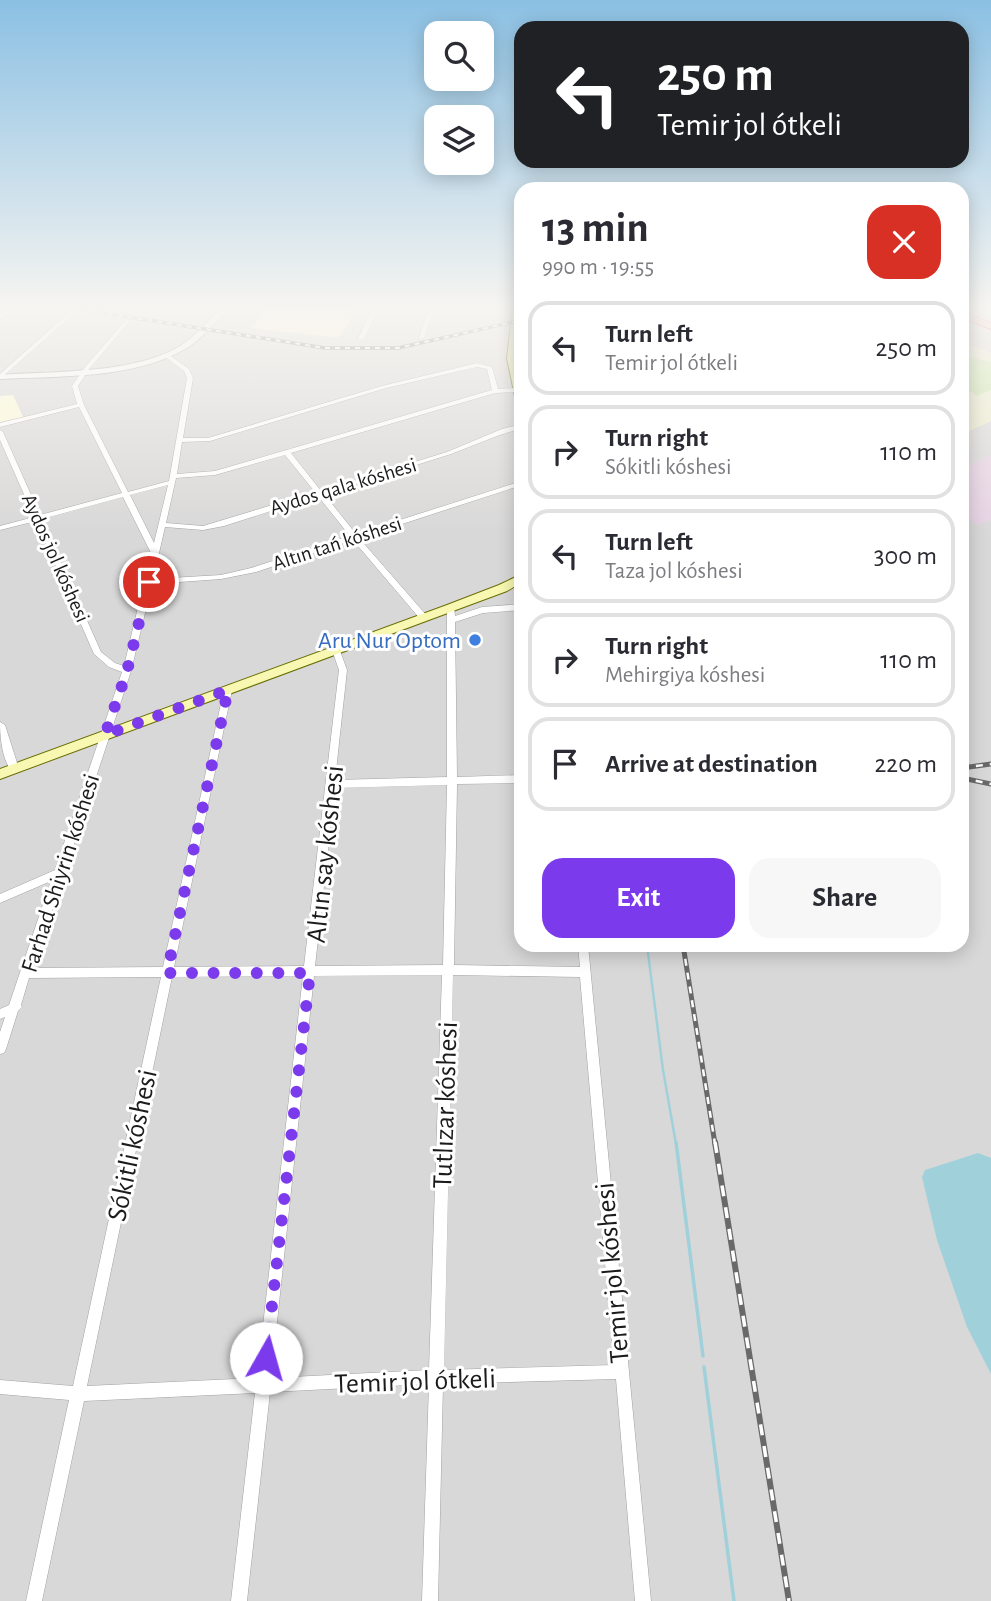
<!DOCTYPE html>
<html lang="en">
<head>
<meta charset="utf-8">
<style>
	body { margin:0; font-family:"Alegreya Sans",sans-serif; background:#f7f7f7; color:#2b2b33; height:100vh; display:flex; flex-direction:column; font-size:26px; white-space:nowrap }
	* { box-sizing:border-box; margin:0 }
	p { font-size:23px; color:#7c7c81 }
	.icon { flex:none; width:38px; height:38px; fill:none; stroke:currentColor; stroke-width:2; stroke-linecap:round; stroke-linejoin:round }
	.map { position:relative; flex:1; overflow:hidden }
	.drawer { position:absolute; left:514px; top:182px; width:455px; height:770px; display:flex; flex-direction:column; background:#fff; border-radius:21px; box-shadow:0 4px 18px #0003 }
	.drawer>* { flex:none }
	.guide { position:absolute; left:514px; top:21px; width:455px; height:147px; border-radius:21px; box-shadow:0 4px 18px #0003; background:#202124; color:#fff; overflow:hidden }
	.tools { position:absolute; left:424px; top:21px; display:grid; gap:14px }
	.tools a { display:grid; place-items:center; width:70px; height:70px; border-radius:14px; background:#fff; box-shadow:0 4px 18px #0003; font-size:35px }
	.pin { position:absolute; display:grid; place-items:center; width:60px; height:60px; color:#fff; margin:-30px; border:4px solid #fff; border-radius:50%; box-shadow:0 2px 7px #0007 }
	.me { position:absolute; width:77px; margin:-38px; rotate:7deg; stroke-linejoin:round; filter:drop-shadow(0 0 5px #0008) }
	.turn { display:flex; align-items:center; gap:24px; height:147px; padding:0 28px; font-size:32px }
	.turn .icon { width:91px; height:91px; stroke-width:2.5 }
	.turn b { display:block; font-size:49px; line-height:60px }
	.round { display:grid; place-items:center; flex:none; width:74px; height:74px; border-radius:21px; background:#f7f7f7 }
	.headline { display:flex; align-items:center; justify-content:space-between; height:119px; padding:0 28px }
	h1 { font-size:42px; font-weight:700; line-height:52px }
	.button { display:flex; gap:14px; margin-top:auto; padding:14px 28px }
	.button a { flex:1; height:80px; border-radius:21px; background:#7c3aed; color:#fff; font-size:28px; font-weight:700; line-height:80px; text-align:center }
	.button a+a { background:#f7f7f7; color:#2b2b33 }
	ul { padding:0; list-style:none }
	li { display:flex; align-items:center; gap:21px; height:94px; margin:0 14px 10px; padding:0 14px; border:4px solid #e1e1e2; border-radius:21px }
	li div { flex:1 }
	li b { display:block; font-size:26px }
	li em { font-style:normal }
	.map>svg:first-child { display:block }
	.residential { fill:#d9d8d8 }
	.industrial { fill:#e6d2e3 }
	.education { fill:#fffcd7 }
	.farmland { fill:#ebeccb }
	.grass { fill:#c9e7a5 }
	.water { fill:#a0d1db }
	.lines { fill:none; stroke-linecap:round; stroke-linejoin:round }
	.stream-far1 { stroke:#a0d1db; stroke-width:2.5 }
	.stream { stroke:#a0d1db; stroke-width:3.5 }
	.minor-casing { stroke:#a2a2a2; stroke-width:1 }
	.tertiary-casing { stroke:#a2a2a2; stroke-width:2 }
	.secondary-casing { stroke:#696e05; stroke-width:2 }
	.trunk-casing { stroke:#d3256a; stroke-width:2 }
	.minor { fill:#fff; fill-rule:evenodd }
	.tertiary { fill:#fff; fill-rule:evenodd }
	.secondary { fill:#f8f8b2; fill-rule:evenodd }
	.trunk { fill:#f0a89a; fill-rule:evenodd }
	.rail-far2-casing { stroke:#696969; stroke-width:3.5 }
	.rail-far1-casing { stroke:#696969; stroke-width:5 }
	.rail-casing { stroke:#696969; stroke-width:6 }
	.rail-far2 { stroke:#fff; stroke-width:2; stroke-dasharray:5; stroke-linecap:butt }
	.rail-far1 { stroke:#fff; stroke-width:2.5; stroke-dasharray:7; stroke-linecap:butt }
	.rail { stroke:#fff; stroke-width:3.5; stroke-dasharray:11; stroke-linecap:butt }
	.route { stroke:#7c3aed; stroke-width:12; stroke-dasharray:0 21.6 }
	.shop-dot { fill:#3f7fe0; stroke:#fff; stroke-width:2.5 }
	.labels { text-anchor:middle; stroke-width:6; stroke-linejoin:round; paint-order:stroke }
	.far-street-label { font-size:21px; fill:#1b1b1b; stroke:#fff }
	.shop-label { font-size:24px; fill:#366cbe; stroke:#fff; text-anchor:end }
	.street-label { font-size:24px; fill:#1b1b1b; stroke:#fff }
	.near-street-label { font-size:28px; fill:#1b1b1b; stroke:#fff }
</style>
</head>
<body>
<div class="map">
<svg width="991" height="1601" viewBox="0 0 991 1601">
	<rect width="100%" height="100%" fill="#ede8e0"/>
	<polygon class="residential" points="0,309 521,309 522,945 962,945 962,309 991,309 991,1601 0,1601"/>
	<polygon class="industrial" points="991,455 991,520 976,525 963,514 963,468"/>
	<g class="education">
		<polygon points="267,309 359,309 338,338 251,328"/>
		<polygon points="13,395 23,417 0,422 0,396"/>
	</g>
	<polygon class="farmland" points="962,342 991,353 991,421 963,434"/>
	<polygon class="grass" points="963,355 991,362 991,390 977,396 972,392 963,393"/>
	<polygon class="water" points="978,1153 991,1158 991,1374 967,1327 937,1240 922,1177 925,1170"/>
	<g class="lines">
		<polyline class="stream-far1" points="647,945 663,1070 676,1144"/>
		<g class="stream">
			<polyline points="676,1142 703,1356"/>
			<polyline points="704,1367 734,1601"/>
		</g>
		<g class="minor-casing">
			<g id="minor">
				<polygon points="8,309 15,309 0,320 0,315"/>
				<polygon points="142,309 148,309 139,317 135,317 135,315"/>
				<polygon points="372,309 378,309 364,339 359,340 358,339"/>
				<polygon points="428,309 434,309 424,338 419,339"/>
				<polygon points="72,310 77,311 0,379 0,374"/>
				<path d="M127,319L130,321L129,322L89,369L78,386L84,405L128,492L169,481L187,378L184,371L164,356V354H168L189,369L193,378L183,438H208L382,386L477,363L492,367L498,389L516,388L519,390L516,392L495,393L291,453L321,491L447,452L502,429L522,424V428L497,436L451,454L324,494L356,534L522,481V485L359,538L427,616V620H421L353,540L256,572L221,579L152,584L131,671L33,968L163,967L224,690L228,687L232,690L174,967L304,966L339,670L332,650L333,648H339L347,670L335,780L447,777V608L448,606H454L455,616L482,607L522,604V610L483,613L455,622L457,777L522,775V783L457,784L454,965L580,967L578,945H588L651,1601H635L616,1379L443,1384L438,1601H422L429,1384L270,1392L247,1601H231L255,1393L84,1401L42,1601H26L69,1400L0,1394V1380L73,1386L161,977L29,978L21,1005L22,1007L18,1011L6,1049L4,1053L0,1054V1032L5,1017L0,1019V1009L9,1005L51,881L0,903V894L55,870L122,672L109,667L94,654L36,521L0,530V526L34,517L0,440V430L3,432L40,515L122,493L79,407L0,427V423L77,404L72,386L85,367ZM477,367L487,369L492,390L215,471L177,474L182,442L210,441L386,388ZM285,455L315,492L203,526L166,523L176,478L215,475ZM168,485L154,543L130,495ZM318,496L350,536L251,568L221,575L153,579L165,527L203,530L224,526ZM123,497L151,553L124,666L115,663L101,652L42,519ZM447,785L443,965L315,966L335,788ZM442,975L429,1370L271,1378L314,976ZM453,975L580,977L614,1365L444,1370ZM303,976L257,1378L87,1386L172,977Z"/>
				<path d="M0,722L5,725L19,769L14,773C2,764 0,736 0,722Z"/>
			</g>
		</g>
		<g class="tertiary-casing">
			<path id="tertiary" d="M220,309H228C215,323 201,340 185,349C134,379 57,376 0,379V375C53,371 135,374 180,346C196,336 207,322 220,309Z"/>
		</g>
		<g class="secondary-casing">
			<g id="secondary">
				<polygon points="513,309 521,309 515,358 522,384 522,409 517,406 507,358"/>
				<polygon points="522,574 522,582 507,591 0,779 0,769 447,605 499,585"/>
			</g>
		</g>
		<g class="trunk-casing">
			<polygon id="trunk" points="962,311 991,323 991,329 962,318"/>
		</g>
		<use href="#minor" class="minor"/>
		<use href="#tertiary" class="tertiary"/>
		<use href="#secondary" class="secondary"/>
		<use href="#trunk" class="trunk"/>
		<g class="rail-far2-casing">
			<polyline id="rail-far2" points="78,309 325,348 398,348 522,320"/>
		</g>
		<g class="rail-far1-casing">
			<g id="rail-far1">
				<polyline points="962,768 991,764"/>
				<polyline points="962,778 991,784"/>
				<polyline points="683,945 715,1144"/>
			</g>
		</g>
		<g class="rail-casing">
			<polyline id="rail" points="715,1142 789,1601"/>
		</g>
		<use href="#rail-far2" class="rail-far2"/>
		<use href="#rail-far1" class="rail-far1"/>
		<use href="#rail" class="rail"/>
	</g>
	<linearGradient id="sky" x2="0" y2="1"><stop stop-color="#8bc0e3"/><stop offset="0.58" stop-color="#f7f5f1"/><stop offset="1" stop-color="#f7f5f1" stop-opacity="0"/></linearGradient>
	<rect width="991" height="533" fill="url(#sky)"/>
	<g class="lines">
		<polyline class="route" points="149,582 127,671 105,735 228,690 167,973 310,973 266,1358"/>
	</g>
	<circle class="shop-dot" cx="475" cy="640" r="7"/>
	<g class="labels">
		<g class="far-street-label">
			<text transform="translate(343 486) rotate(-17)" y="7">Aydos qala kóshesi</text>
			<text transform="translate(337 543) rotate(-18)" y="7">Altın tań kóshesi</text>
			<text transform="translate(56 558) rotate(66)" y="7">Aydos jol kóshesi</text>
		</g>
		<g class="shop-label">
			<text x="461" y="648">Aru Nur Optom</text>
		</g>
		<g class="street-label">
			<text transform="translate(60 873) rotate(-72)" y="8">Farhad Shiyrin kóshesi</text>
		</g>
		<g class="near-street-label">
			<text transform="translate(324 854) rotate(-84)" y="10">Altın say kóshesi</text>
			<text transform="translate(444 1105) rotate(-88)" y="10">Tutlızar kóshesi</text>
			<text transform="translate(131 1145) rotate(-78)" y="10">Sókitli kóshesi</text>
			<text transform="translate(611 1273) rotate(-95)" y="10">Temir jol kóshesi</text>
			<text transform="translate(415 1380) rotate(-2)" y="10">Temir jol ótkeli</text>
		</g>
	</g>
</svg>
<div class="tools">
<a><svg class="icon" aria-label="search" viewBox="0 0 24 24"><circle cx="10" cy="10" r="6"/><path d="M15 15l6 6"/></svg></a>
<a><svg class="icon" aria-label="layers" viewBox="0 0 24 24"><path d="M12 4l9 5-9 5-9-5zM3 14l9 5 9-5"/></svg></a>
</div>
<div class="pin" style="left:149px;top:582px;background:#d93025"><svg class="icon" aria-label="arrive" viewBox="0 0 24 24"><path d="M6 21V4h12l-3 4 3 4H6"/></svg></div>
<svg class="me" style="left:266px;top:1358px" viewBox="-20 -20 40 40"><circle r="19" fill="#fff"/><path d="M0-13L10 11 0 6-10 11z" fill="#7c3aed"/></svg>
<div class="guide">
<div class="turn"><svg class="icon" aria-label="left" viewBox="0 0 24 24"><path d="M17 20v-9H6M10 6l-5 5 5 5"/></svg><div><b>250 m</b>Temir jol ótkeli</div></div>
</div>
<section class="drawer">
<div class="headline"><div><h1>13 min</h1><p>990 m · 19:55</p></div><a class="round" style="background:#d93025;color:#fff"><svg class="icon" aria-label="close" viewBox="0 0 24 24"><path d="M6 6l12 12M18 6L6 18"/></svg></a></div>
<ul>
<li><svg class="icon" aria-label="left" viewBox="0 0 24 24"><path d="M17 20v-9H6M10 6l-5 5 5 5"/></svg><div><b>Turn left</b><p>Temir jol ótkeli</p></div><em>250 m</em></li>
<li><svg class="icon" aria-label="right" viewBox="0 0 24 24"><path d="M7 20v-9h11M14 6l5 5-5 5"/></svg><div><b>Turn right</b><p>Sókitli kóshesi</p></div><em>110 m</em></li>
<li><svg class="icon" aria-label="left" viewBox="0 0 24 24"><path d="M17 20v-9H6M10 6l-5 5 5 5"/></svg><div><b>Turn left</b><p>Taza jol kóshesi</p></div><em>300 m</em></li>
<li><svg class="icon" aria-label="right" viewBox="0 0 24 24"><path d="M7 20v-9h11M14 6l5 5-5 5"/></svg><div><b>Turn right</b><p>Mehirgiya kóshesi</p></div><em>110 m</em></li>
<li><svg class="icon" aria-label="arrive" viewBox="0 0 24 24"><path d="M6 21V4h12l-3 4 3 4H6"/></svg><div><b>Arrive at destination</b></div><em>220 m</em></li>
</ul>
<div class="button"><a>Exit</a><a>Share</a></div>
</section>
</div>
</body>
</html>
